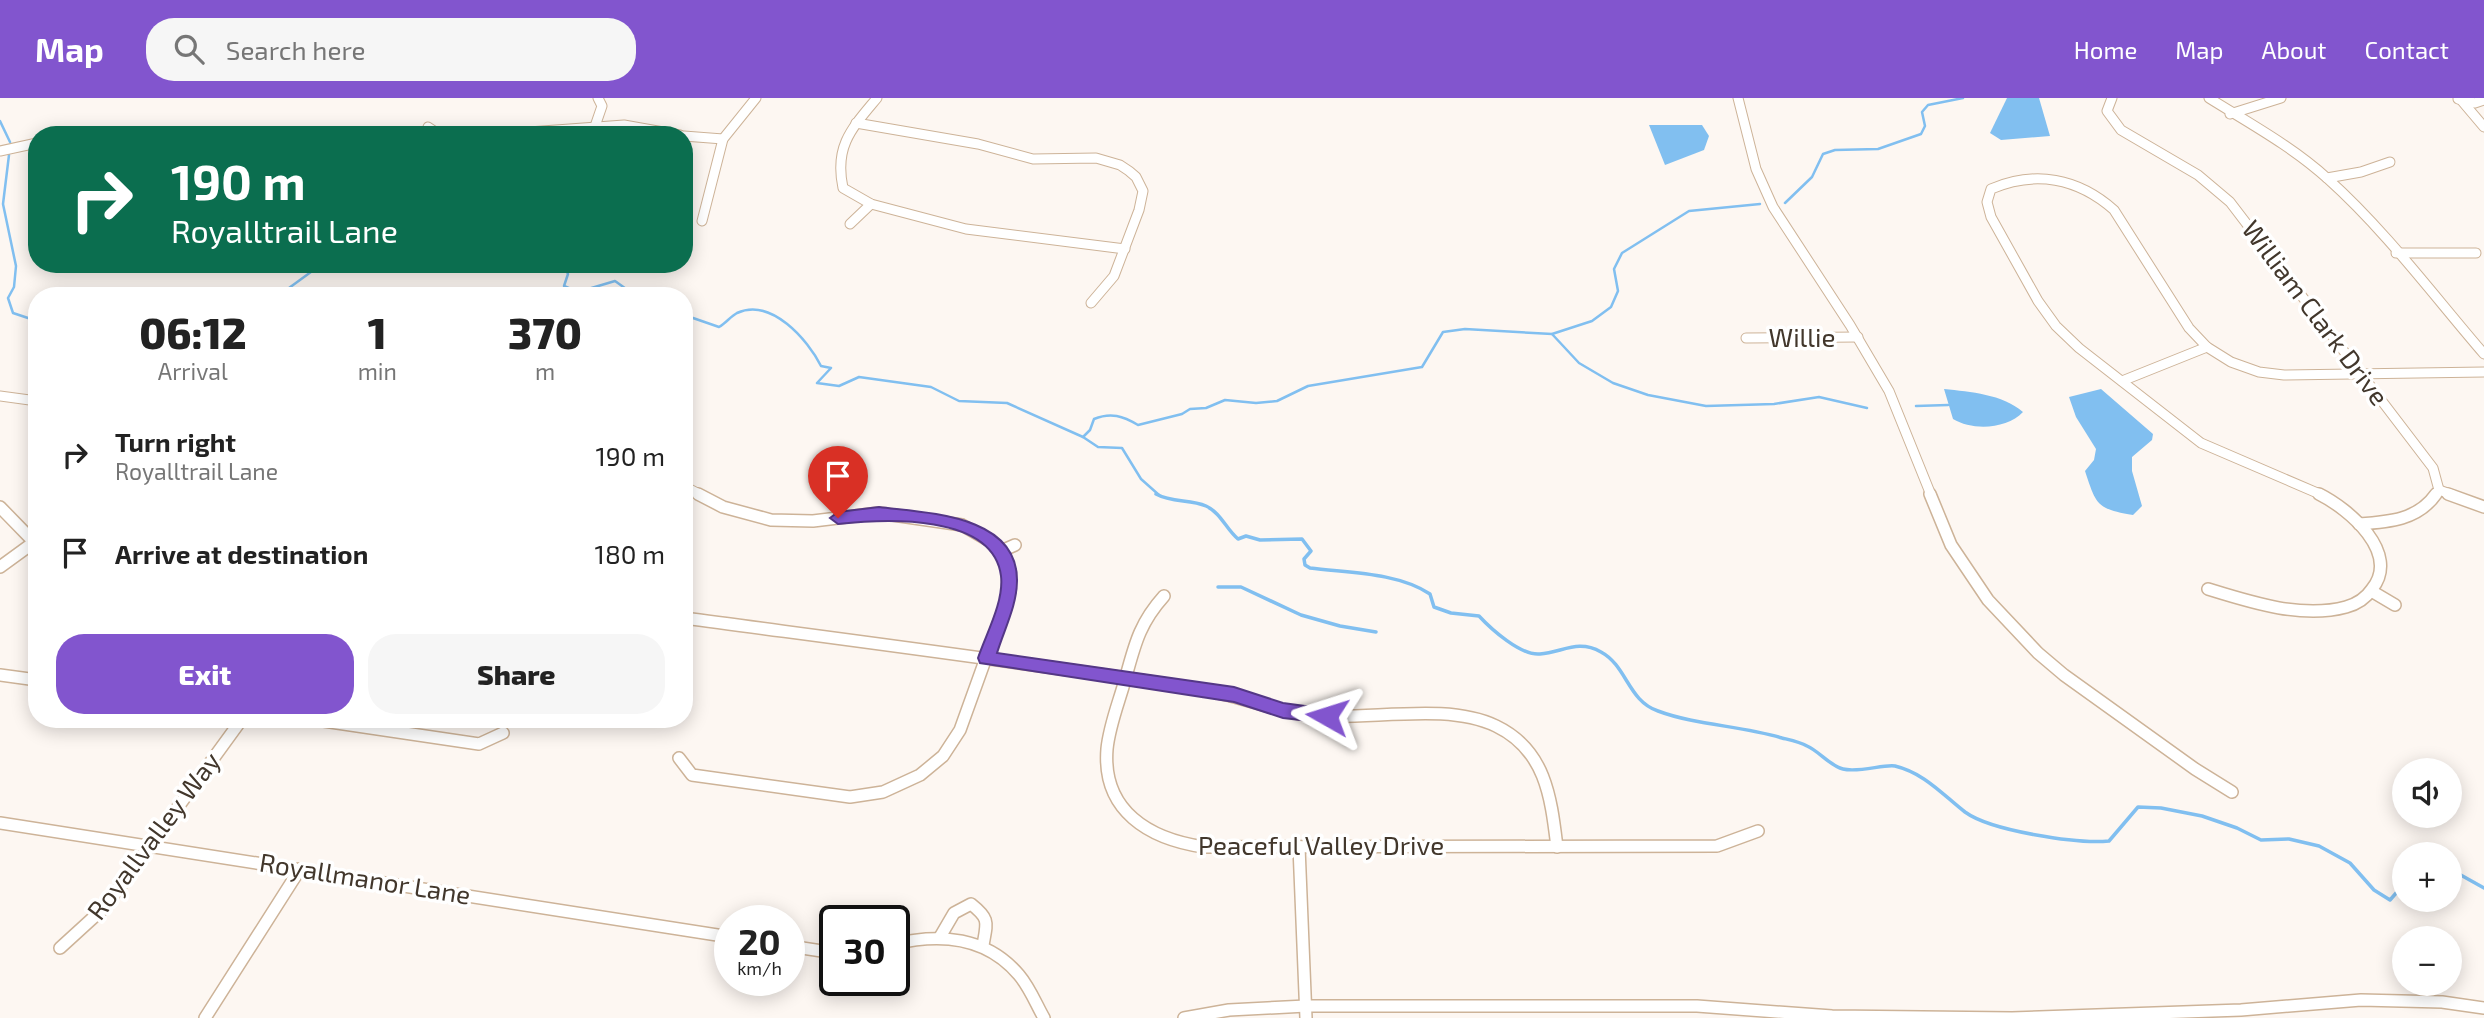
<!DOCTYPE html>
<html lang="en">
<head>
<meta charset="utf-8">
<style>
	body { margin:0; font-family:"Exo 2",sans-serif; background:#f6f6f6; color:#222; height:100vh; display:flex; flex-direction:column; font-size:26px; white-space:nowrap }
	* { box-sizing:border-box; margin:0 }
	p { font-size:23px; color:#767676 }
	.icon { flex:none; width:38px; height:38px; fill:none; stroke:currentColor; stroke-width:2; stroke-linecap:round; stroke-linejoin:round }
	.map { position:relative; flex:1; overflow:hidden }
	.side { position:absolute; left:28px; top:189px; width:665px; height:441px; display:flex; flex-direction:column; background:#fff; border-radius:28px; box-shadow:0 4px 18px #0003 }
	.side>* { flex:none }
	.banner { position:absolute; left:28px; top:28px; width:665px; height:147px; border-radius:28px; box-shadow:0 4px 18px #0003; background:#0b6e4f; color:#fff; overflow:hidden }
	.tools { position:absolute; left:2392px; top:660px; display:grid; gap:14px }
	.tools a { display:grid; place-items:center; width:70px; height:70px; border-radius:50%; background:#fff; box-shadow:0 4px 18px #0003; font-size:35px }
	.speed { position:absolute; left:714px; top:807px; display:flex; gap:14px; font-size:35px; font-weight:700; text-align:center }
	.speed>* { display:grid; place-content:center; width:91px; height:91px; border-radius:50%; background:#fff; box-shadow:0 4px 18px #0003; line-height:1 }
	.speed small { font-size:18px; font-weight:400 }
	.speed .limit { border:4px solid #111; border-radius:10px; background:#fff; color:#111 }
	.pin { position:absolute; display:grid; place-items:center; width:60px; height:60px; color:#fff; margin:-72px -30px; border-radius:50% 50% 50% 0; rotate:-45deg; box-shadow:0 0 7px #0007 }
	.pin .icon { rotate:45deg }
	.me { position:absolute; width:77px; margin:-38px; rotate:276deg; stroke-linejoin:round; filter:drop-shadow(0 0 5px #0008) }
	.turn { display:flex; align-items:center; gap:24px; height:147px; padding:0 28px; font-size:32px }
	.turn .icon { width:91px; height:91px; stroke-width:2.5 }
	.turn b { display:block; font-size:49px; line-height:60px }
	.eta { display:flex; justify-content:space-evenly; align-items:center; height:119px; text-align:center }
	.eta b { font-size:42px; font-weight:800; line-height:49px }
	.action { display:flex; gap:14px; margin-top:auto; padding:14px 28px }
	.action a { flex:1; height:80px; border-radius:28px; background:#8255ce; color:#fff; font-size:28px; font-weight:800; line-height:80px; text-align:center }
	.action a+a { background:#f6f6f6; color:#222 }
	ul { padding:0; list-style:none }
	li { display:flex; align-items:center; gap:21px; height:98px; padding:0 28px }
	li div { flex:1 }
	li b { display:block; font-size:26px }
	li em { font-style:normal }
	header { display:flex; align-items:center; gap:42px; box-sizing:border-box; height:98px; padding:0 35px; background:#8255ce; color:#fff }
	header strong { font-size:33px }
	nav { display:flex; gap:38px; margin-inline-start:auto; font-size:24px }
	.search { width:490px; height:63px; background:#f6f6f6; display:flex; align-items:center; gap:18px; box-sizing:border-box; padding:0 24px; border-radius:28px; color:#767676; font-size:26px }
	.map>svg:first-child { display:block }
	.water { fill:#81bff0 }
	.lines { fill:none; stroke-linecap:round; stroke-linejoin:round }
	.stream-far1 { stroke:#81bff0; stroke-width:2.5 }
	.stream { stroke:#81bff0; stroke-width:3.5 }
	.minor-far1-casing { stroke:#cdb398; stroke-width:11 }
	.minor-casing { stroke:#cdb398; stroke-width:14 }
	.minor-far1 { stroke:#fff; stroke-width:9 }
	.minor { stroke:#fff; stroke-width:11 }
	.route { fill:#8255ce; stroke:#543786; stroke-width:2 }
	.labels { text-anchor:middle; stroke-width:7; stroke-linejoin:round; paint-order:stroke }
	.street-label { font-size:26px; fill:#42372c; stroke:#fff }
</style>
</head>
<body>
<header>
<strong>Map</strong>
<div class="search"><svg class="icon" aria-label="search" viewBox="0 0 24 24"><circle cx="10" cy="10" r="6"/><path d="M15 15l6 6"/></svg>Search here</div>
<nav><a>Home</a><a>Map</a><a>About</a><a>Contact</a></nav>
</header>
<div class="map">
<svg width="2484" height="920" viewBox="0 0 2484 920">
	<rect width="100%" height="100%" fill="#fdf7f2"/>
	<g class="water">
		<polygon points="2007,0 2039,0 2050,38 2001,42 1990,35"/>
		<polygon points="1649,27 1702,27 1709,38 1704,52 1665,67"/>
		<path d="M1944,291C1971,294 2002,296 2023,314C2007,331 1973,333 1953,321Z"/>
		<path d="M2101,291L2153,336L2152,342L2132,359V373L2142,408L2133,417C2096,411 2096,406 2085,373L2094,362L2096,351L2076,319L2069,299Z"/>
	</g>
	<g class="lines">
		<g class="stream-far1">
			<polyline points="0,23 10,44"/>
			<polyline points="9,57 3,106 16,168 14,189 8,200 13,215 37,223"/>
			<polyline points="1785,105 1812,79 1823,56 1835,52 1878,51 1921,36 1925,28 1922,14 1928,7 1963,0"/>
			<polyline points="491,166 518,166"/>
			<polyline points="563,166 568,176 564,188 578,194 615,183 636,198"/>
			<polyline points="278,198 315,171 330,166"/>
			<path d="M684,221L693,220L719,229C726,225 730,219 737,215C771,199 808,242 821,268L831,270L817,285L839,288L859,279L931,289L959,303L1007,305L1083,339L1098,349L1122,350L1141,381L1159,397"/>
			<polyline points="1552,236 1579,265 1613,285 1648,297 1706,308 1774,306 1819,299 1867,310"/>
			<polyline points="1916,308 1948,307"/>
			<path d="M1083,339L1090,332L1094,321C1111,314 1123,318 1138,327L1182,316L1190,311L1206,310L1225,302L1256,305L1277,303L1308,288L1422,269L1443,234L1465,231L1552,236L1592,223L1611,209L1618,193L1614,171L1622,155L1689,113L1760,106"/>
		</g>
		<g class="stream">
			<path d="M1156,396C1172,405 1190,401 1206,408C1221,415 1226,431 1238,441L1246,438L1260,442L1302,441L1311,453L1304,461L1305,467L1310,470C1347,475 1397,474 1430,496L1434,509L1451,515L1479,518C1491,531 1521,558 1540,556C1563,554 1578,541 1601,554C1627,568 1628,603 1658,613C1695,627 1743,628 1782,640C1790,642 1800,644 1807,648C1819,653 1830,668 1843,671C1859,675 1884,666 1895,668C1924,675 1942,696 1965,714C1991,733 2077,746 2109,743L2138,709L2161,710L2202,718L2237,730L2261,742L2289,741L2319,748L2350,765L2374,792L2390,802L2404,786"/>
			<polyline points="1218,489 1241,489 1301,517 1340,528 1376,534"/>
			<polyline points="2450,771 2484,790"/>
		</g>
		<g class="minor-far1-casing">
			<g id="minor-far1">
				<path d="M877,0C852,30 834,48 843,90L871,106L966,131L1125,151"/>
				<polyline points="1738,0 1756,71 1773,109 1850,227 1889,293 1931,397"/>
				<polyline points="2112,0 2107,13 2121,32 2198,77 2230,104 2433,370 2439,392 2435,397"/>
				<path d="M2209,0C2249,25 2293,49 2328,81C2385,132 2434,198 2484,256"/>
				<polyline points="2458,1 2475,5 2484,2"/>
				<polyline points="2462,3 2484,29"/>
				<polyline points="2230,16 2281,0"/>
				<polyline points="856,25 978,46 1033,61 1096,60 1120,67 1129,73 1136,79 1143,93 1139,112 1114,178 1091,205"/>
				<polyline points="428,29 440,37"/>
				<polyline points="487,37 624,27 680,37"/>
				<polyline points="592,37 602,8 598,0"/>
				<polyline points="684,38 723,41"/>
				<polyline points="0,53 37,45"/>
				<polyline points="2327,80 2361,74 2390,64"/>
				<polyline points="702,123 723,41 756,0"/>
				<polyline points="850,126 871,106"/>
				<polyline points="2396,155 2476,155"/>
				<polyline points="1746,240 1858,239"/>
				<polyline points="2122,283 2207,249"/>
				<polyline points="0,298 37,303"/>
				<polyline points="684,388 701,397"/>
				<polyline points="2439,392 2453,397"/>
				<path d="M2322,397L2201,345L2079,250L2056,228L2038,203L1991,119L1987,104L1991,91C2035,72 2078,80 2114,112L2189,230L2207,249L2231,264L2259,274L2284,277L2484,274"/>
			</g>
		</g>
		<g class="minor-casing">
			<g id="minor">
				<polyline points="1930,396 1951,447 1988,502 2038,555 2064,577 2195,671 2232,694"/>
				<polyline points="2448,396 2484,409"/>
				<polyline points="0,409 37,447"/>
				<path d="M2359,426C2389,424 2418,422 2436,396"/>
				<polyline points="999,454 1015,447"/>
				<polyline points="0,469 33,445"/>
				<path d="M2208,491C2250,504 2302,521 2346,509C2357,506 2366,500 2372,491C2401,455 2349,411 2319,396"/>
				<polyline points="2373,494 2395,507"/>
				<path d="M1164,498C1137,528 1134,551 1123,589C1117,609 1109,630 1107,651C1102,713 1149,741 1204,749L1717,748L1758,733"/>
				<path d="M684,520C856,543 1028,565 1199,591C1237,597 1271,612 1307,617C1364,624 1444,603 1496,628C1546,652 1551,700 1557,749"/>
				<polyline points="0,577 37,582"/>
				<polyline points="310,621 479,646 503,635"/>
				<polyline points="679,660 692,677 850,699 883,694 920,677 943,658 960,632 1005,507 1010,480 1005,462 993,445 962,427 879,415 813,423 771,422 723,409 698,396"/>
				<polyline points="0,725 730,839"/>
				<polyline points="1299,749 1306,920"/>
				<path d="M940,839L954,815L971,806C990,821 987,824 983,847"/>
				<path d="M894,846C940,835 987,839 1019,877C1030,890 1036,906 1044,920"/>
				<polyline points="789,848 835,855"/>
				<polyline points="60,850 106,808 242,621"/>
				<polyline points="205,920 300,771"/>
				<polyline points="1184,920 1229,912 1306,908 1697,908 1832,918 2012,920 2241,912 2361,902 2442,904 2484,910"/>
			</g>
		</g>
		<use href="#minor-far1" class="minor-far1"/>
		<use href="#minor" class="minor"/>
	</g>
	<path class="route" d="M879,409C925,415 1018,416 1017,483C1017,507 1004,532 997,555L1234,589L1283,605L1327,611L1333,613L1335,618L1333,623L1327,625L1283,620L1234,604L980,565L978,560C986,536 1004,504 1001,478C993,415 884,421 838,426L830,420L838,414Z"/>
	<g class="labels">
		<g class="street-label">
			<text transform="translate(2315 215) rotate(53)" y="9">William Clark Drive</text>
			<text x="1802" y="249">Willie</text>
			<text transform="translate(154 738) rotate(-53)" y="9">Royallvalley Way</text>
			<text x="1321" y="757">Peaceful Valley Drive</text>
			<text transform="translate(365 781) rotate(9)" y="9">Royallmanor Lane</text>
		</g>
	</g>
</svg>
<div class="tools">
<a><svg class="icon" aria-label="sound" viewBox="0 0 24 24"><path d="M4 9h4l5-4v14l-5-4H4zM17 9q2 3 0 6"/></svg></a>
<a>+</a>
<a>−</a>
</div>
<div class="speed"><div>20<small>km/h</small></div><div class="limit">30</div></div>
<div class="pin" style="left:838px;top:420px;background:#d93025"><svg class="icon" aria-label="arrive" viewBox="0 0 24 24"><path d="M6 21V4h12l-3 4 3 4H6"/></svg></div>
<svg class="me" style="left:1327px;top:618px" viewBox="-20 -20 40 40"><path d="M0-17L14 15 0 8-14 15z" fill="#8255ce" stroke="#fff" stroke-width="4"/></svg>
<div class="banner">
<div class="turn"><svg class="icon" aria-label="right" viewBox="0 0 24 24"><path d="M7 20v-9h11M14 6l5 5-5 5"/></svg><div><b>190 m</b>Royalltrail Lane</div></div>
</div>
<section class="side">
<div class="eta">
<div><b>06:12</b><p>Arrival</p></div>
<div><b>1</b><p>min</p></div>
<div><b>370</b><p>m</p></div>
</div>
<ul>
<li><svg class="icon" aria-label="right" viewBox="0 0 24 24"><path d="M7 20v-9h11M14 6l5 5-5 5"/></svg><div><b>Turn right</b><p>Royalltrail Lane</p></div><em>190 m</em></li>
<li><svg class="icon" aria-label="arrive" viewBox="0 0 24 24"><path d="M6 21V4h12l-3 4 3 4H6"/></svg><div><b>Arrive at destination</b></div><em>180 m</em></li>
</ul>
<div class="action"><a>Exit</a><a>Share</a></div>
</section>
</div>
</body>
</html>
